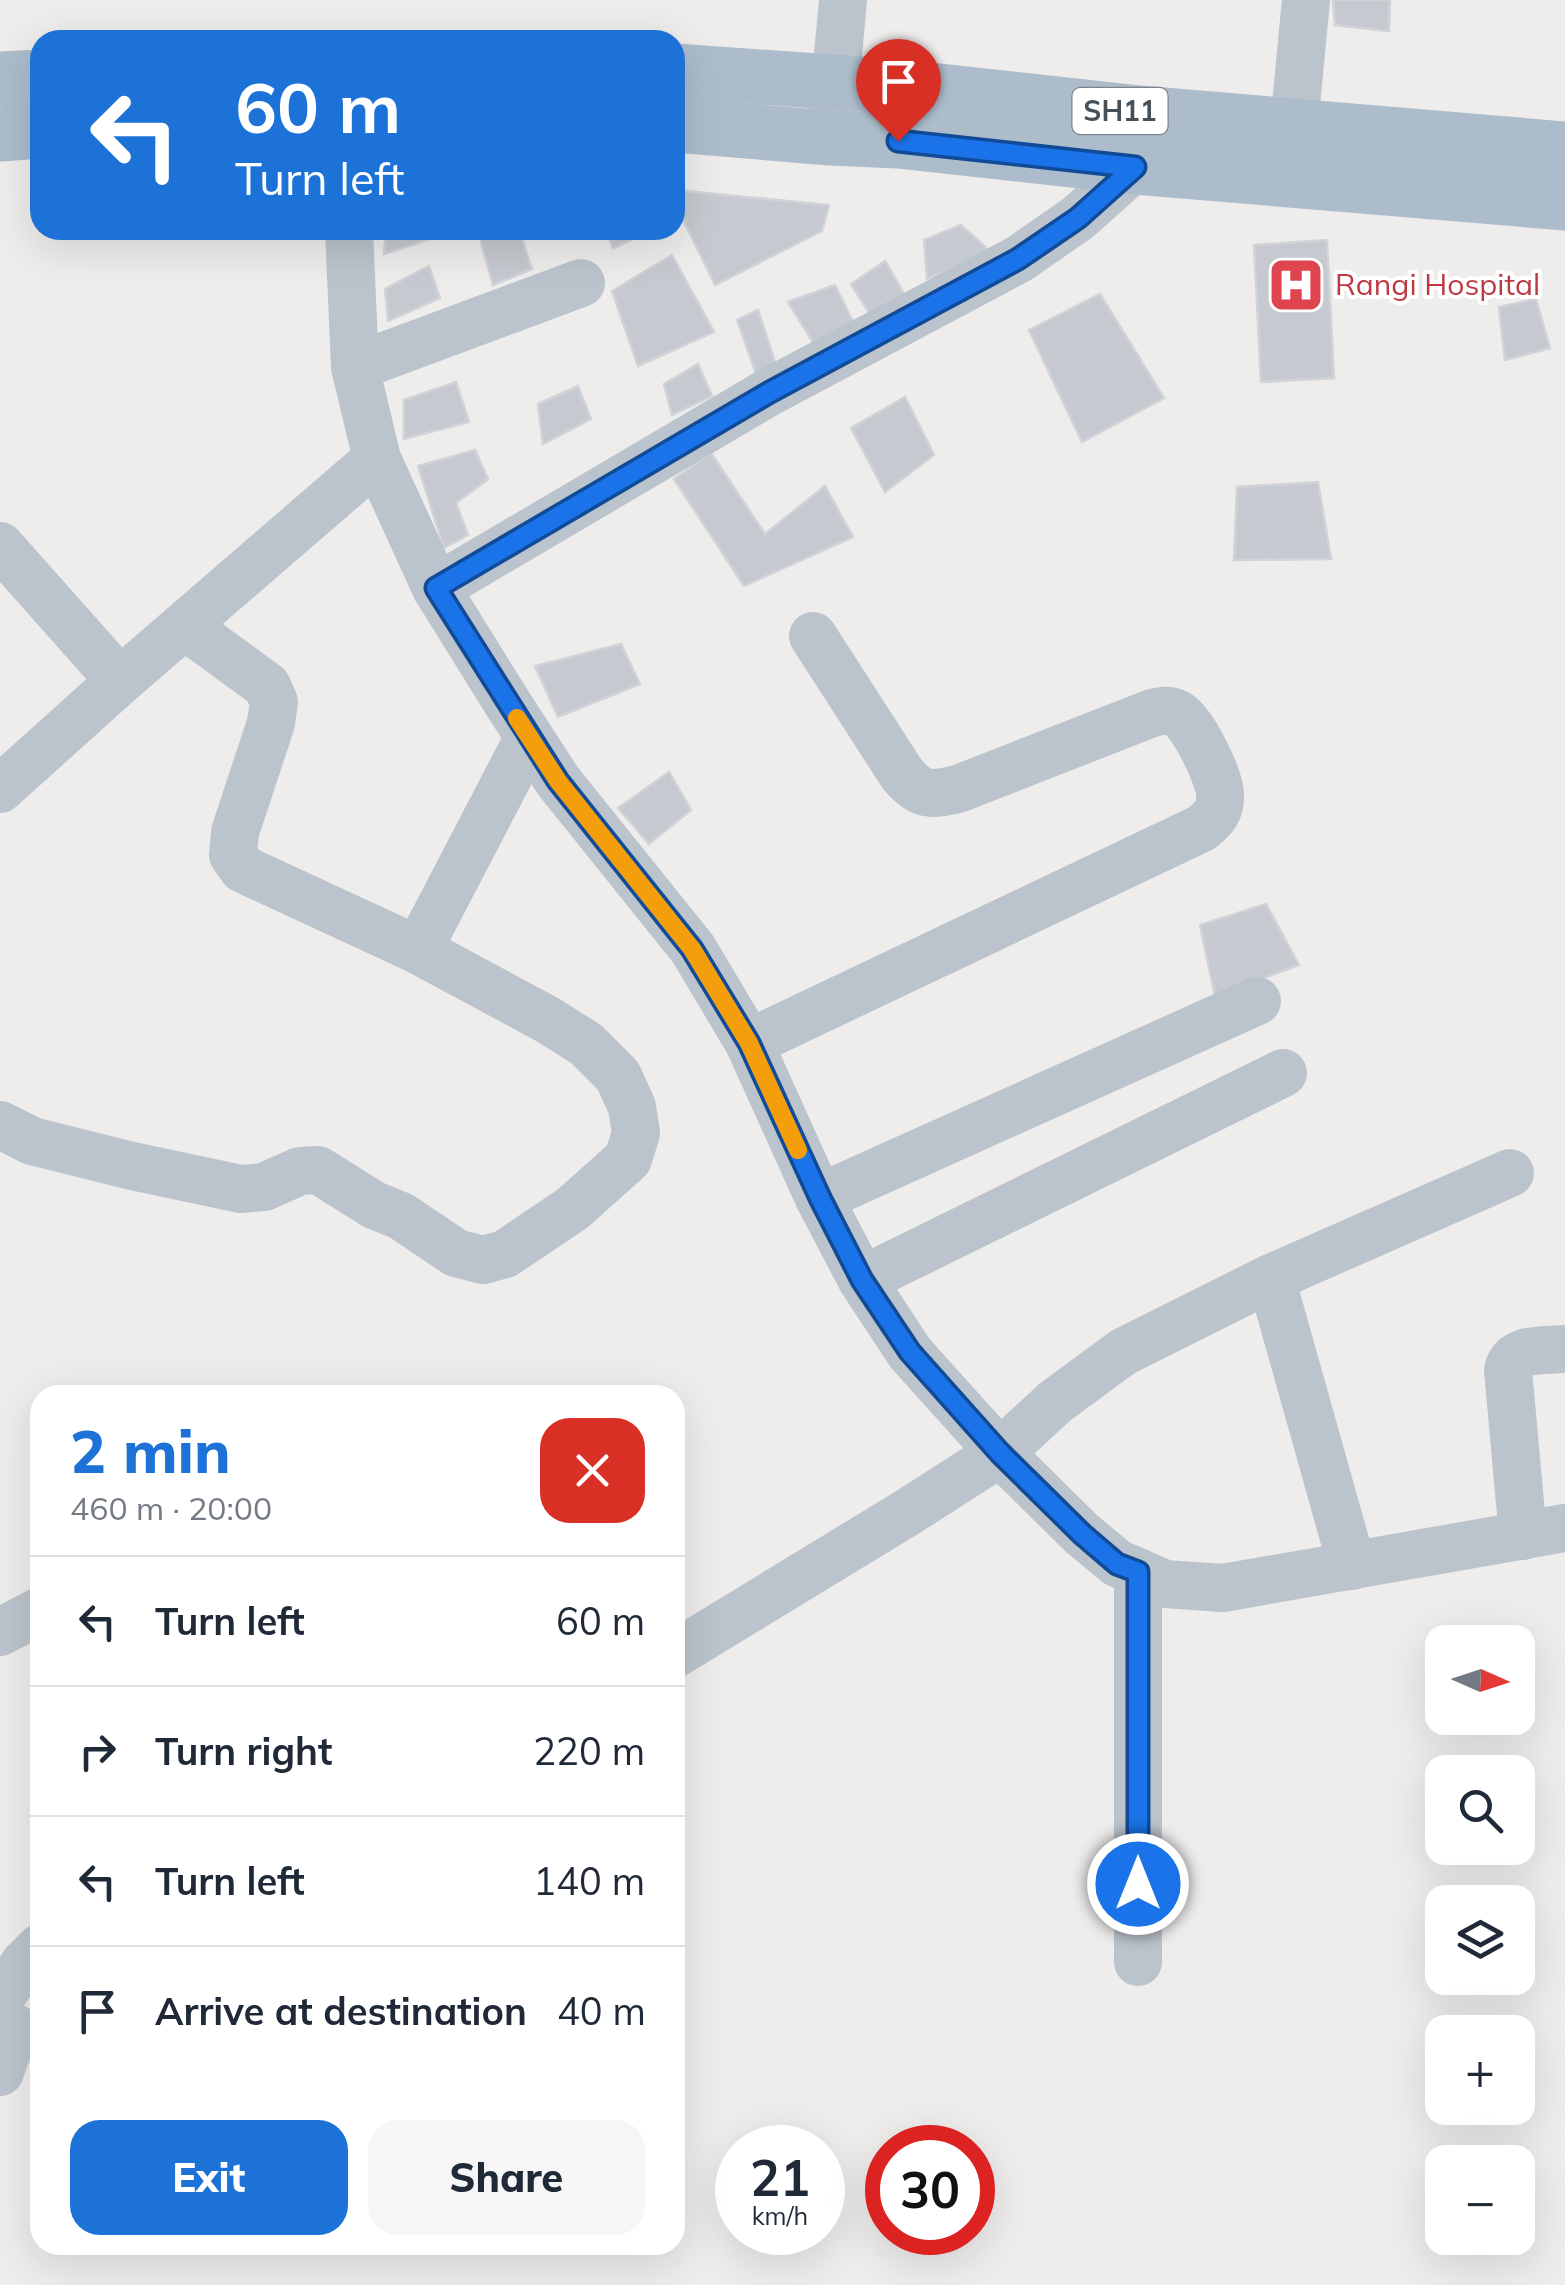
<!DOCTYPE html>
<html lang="en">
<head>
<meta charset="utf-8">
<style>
	body { margin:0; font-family:Mulish,sans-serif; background:#f6f6f7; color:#1f2937; height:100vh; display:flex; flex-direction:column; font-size:38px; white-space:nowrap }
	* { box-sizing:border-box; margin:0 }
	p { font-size:32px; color:#747a83 }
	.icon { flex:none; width:55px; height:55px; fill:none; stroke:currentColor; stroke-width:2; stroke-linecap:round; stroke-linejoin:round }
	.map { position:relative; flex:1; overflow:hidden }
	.sheet { position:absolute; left:30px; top:1385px; width:655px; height:870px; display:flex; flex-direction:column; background:#fff; border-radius:30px; box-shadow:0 10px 40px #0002 }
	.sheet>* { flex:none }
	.banner { position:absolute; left:30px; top:30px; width:655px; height:210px; border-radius:30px; box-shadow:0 10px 40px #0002; background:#1d72d8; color:#fff; overflow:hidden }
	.needle { width:65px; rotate:93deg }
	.tools { position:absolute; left:1425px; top:1625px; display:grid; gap:20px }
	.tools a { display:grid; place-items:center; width:110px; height:110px; border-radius:20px; background:#fff; box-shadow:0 10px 40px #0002; font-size:50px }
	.speed { position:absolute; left:715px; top:2125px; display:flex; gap:20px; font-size:50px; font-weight:700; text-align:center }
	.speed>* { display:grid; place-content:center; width:130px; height:130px; border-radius:50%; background:#fff; box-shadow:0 10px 40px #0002; line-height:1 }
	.speed small { font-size:25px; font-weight:400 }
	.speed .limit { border:15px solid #d22; background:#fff; color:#111 }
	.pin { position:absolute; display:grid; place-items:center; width:85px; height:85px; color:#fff; margin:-102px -42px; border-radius:50% 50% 50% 0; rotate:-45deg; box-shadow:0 0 10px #0007 }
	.pin .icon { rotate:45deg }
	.me { position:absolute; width:110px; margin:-55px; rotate:0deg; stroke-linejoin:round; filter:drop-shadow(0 0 8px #0008) }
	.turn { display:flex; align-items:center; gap:35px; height:210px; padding:0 40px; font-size:45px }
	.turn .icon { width:130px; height:130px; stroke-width:2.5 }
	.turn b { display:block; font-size:70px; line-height:85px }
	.round { display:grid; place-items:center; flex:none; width:105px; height:105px; border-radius:30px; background:#f6f6f7 }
	.head { display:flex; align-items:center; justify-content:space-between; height:170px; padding:0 40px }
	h1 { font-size:60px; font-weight:800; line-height:75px; color:#1d72d8 }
	.primary-button { display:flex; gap:20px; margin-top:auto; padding:20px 40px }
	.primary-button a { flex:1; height:115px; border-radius:30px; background:#1d72d8; color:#fff; font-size:40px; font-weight:800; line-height:115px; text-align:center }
	.primary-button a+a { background:#f6f6f7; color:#1f2937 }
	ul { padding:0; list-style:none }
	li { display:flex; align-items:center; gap:30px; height:130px; padding:0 40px; border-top:2px solid #e0e1e3 }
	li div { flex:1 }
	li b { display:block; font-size:38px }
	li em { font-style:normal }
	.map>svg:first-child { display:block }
	.building { fill:#c6c9cf; stroke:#d0d3d8; stroke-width:2.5 }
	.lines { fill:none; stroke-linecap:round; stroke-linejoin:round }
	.minor { stroke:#bbc4cc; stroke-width:48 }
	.major { stroke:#acbccb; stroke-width:55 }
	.route-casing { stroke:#114b97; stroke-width:25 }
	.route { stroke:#1a73e8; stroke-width:18 }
	.slow { stroke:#f59e0b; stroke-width:18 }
	.labels { text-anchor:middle; stroke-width:8; stroke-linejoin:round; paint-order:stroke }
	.shield { fill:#fff; stroke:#7d848b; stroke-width:2.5 }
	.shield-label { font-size:28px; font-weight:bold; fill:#455059 }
	.health-label { font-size:30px; fill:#be3a42; stroke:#fff; text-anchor:start }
</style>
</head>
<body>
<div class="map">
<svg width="1565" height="2285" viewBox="0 0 1565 2285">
	<rect width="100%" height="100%" fill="#efecec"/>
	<g class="building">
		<polygon points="1333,0 1390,0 1389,31 1335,25"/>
		<polygon points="675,190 829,205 822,231 715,285 675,203"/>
		<polygon points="961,225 991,252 927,279 924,240"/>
		<polygon points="386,230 437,230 439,236 384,254"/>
		<polygon points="513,230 519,230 532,269 493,285 480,238"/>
		<polygon points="606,230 635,230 637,237 613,248"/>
		<polygon points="1327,240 1334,378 1261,382 1254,245"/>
		<polygon points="672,255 714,332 638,366 612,291"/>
		<polygon points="885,261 906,297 874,321 851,284"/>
		<polygon points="429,266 440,298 388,321 385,289"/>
		<polygon points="835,285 856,328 817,349 788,302"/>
		<polygon points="1100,294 1164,398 1082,442 1029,330"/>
		<polygon points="1536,299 1550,348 1505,360 1499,307"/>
		<polygon points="758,310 776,365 758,379 737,320"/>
		<polygon points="698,364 712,396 672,415 664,384"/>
		<polygon points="456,382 469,422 404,439 404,400"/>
		<polygon points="578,386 591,419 543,444 538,404"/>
		<polygon points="905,397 934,455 885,492 851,428"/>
		<polygon points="475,450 488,479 456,503 468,535 444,548 418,466"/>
		<polygon points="711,453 765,534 825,486 853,537 744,586 674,479"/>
		<polygon points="1318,482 1331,559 1234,560 1237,487"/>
		<polygon points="621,644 640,684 558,717 535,666"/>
		<polygon points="669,772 691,810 649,844 618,808"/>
		<polygon points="1266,904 1299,965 1215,996 1200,925"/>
	</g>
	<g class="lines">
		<g class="minor">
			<polyline points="832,121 843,0"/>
			<polyline points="1294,126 1306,0"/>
			<polyline points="355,367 581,283"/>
			<polyline points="377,459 436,588 508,704 558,781 693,949 749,1043 819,1198 862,1280 910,1353 1000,1453 1055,1402 1123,1352 1271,1278 1510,1173"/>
			<polyline points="0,546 120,681"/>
			<polyline points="436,588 769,392 1019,259 1078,218 1135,167"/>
			<polyline points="0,789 120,681 377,459 355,367 349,230"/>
			<polyline points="418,950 529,737"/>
			<path d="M749,1043L1202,828C1213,819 1221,811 1220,795C1220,778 1192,719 1176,713C1168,709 1161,711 1152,713L958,789C930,795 922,797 902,774L813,636"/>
			<polyline points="0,1125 32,1141 132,1166 241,1189 264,1187 300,1171 318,1170 374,1205 401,1216 456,1253 483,1260 505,1254 572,1209 628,1159 636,1133 632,1107 618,1076 586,1044 548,1020 418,950 243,869 233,855 235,832 271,723 274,702 267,686 185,626"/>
			<polyline points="819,1198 1257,1001"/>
			<polyline points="1271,1278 1352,1566"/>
			<polyline points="862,1280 1283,1073"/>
			<path d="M1523,1536L1508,1370C1514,1346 1544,1351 1565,1349"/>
			<polyline points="0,1632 40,1611"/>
			<polyline points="675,1654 908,1512 1000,1453 1082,1534 1117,1563 1165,1584 1223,1588 1565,1528"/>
			<polyline points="1138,1962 1138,1572"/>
			<polyline points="0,1998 24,1964 40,1948"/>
			<polyline points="0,2072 15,2028"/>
		</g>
		<g class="major">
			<polyline points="675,71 903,87 1140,113 1565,149"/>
			<polyline points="0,79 40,77"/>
			<polyline points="675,125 830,138 898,141 1135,167 1565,203"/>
			<polyline points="0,134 40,131"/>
		</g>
	</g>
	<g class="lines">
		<g class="route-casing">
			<polyline id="route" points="898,141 1135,167 1078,218 1018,259 770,392 436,588 558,781 692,949 749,1043 820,1198 862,1280 910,1352 1000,1453 1082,1534 1117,1564 1138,1572 1138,1884"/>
		</g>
		<use href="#route" class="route"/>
		<polyline class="slow" points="517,718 558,781 692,949 749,1043 798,1150"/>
	</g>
	<defs>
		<g id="hospital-square" transform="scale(2.875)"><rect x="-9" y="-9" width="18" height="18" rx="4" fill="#e0444e" stroke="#fff"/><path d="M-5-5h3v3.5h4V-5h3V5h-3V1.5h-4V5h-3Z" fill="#fff"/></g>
	</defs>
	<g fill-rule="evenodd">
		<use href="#hospital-square" x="1296" y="285"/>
	</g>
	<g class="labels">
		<rect class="shield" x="1072.5" y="88" width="95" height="46" rx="8"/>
		<g class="shield-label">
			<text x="1120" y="121">SH11</text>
		</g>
		<g class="health-label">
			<text x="1335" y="295">Rangi Hospital</text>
		</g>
	</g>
</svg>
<div class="tools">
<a><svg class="needle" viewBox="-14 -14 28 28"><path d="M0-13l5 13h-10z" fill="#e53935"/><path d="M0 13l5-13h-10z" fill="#747a83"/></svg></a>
<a><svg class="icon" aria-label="search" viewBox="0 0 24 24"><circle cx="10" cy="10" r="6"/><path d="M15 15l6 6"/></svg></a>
<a><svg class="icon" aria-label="layers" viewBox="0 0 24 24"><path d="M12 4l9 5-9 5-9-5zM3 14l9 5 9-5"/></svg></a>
<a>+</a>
<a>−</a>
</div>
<div class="speed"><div>21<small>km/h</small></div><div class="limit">30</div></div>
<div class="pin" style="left:898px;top:141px;background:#d93025"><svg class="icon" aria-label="arrive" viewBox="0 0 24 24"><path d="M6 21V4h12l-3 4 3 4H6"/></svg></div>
<svg class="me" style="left:1138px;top:1884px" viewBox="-20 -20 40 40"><circle r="17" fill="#1a73e8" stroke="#fff" stroke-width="3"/><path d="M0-11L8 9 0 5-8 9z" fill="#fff"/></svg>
<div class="banner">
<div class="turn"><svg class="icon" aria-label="left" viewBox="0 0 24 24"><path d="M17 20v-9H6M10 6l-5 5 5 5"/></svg><div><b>60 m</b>Turn left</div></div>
</div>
<section class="sheet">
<div class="head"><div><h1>2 min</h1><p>460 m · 20:00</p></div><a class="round" style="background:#d93025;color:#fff"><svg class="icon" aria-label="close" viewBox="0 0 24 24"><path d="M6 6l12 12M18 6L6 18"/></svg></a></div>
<ul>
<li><svg class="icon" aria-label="left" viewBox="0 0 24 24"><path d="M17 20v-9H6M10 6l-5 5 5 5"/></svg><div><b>Turn left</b></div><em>60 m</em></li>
<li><svg class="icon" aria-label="right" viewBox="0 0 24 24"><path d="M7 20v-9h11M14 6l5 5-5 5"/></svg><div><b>Turn right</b></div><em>220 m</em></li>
<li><svg class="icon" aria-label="left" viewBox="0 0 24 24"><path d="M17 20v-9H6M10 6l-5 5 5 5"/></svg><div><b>Turn left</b></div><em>140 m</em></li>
<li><svg class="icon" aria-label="arrive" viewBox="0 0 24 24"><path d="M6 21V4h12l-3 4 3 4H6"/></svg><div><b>Arrive at destination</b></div><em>40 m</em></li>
</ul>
<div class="primary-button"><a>Exit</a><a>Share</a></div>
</section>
</div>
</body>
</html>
